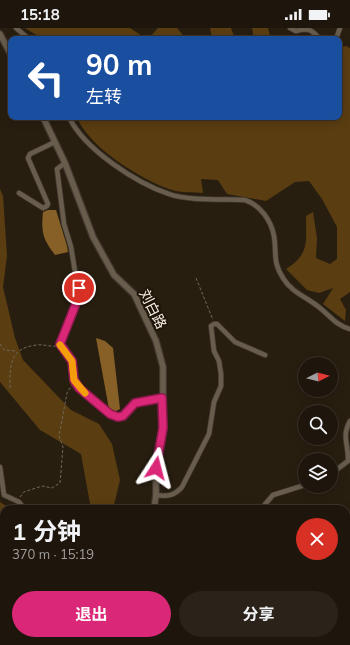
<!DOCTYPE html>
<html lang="zh">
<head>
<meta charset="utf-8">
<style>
	body { margin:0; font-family:Mulish,"Noto Sans SC",sans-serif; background:#2b231a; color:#f1f3f6; height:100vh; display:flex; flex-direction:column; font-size:15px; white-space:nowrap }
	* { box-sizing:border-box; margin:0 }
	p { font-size:13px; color:#a19f9d }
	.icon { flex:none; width:22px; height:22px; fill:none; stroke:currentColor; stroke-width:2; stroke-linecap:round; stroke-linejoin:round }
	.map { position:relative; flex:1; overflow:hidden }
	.sheet { position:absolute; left:0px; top:477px; width:350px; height:140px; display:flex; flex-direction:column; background:#1e160c; border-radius:12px 12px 0 0; box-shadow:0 2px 10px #0003,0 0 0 1px #3c352d }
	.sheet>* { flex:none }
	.banner { position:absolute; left:8px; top:8px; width:334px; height:84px; border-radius:8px; box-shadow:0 2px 10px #0003,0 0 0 1px #3c352d; background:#1a4fa0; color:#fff; overflow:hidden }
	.needle { width:26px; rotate:84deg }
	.fabs { position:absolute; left:298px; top:329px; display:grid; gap:8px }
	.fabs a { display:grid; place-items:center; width:40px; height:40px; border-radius:50%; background:#1e160c; box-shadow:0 2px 10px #0003,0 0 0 1px #3c352d; font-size:20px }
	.pin { position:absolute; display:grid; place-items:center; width:34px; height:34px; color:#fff; margin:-17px; border:2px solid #fff; border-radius:50%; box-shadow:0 1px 4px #0007 }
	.me { position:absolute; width:44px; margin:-22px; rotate:9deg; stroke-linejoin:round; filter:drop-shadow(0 0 3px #0008) }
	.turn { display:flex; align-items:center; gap:14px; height:84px; padding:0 12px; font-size:18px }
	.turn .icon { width:52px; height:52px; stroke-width:2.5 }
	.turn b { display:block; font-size:28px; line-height:34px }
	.round { display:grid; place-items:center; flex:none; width:42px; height:42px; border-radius:21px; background:#2b231a }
	.head { display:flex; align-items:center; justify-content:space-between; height:68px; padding:0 12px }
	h1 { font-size:24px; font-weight:700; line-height:30px }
	.button { display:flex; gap:8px; margin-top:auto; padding:8px 12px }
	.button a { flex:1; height:46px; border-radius:24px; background:#db2777; color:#fff; font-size:16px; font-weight:700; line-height:46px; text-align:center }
	.button a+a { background:#2b231a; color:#f1f3f6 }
	.status { display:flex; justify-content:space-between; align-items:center; height:28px; padding:0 20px; background:#1e160c; direction:ltr }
	.status svg { height:11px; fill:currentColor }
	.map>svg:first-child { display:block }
	.forest { fill:#5a3d11 }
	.water { fill:#876027 }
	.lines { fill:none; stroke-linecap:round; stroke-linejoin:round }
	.minor-casing { stroke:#3f372e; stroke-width:6 }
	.tertiary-casing { stroke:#3f372e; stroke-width:8 }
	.path { stroke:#71685c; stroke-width:1; stroke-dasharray:3 2; stroke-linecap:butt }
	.minor { stroke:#685c4d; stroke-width:4.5 }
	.tertiary { stroke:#685c4d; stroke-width:5.5 }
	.route-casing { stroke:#8e194d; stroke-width:10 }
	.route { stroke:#db2777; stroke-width:7 }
	.slow { stroke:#f59e0b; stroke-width:7 }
	.labels { text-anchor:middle; stroke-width:4; stroke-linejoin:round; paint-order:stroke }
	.street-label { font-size:14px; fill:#f8f1e8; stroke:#1f1508 }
</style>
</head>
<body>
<div class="status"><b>15:18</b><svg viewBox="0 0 49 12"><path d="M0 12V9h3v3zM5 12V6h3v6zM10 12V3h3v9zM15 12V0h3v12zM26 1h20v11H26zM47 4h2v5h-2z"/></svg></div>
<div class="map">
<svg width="350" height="617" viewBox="0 0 350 617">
	<rect width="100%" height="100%" fill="#281e10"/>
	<g class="forest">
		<polygon points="25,0 130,0 147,11 43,11"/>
		<polygon points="158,0 177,0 186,11 148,11"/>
		<polygon points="210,0 231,0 235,11 212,11"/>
		<polygon points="252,0 268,0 271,11 254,11"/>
		<path d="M346,18L350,20V264L340,271L346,282L345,293L323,276L333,260L319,265L307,262L286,241C310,226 306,213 306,188L313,184L317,210L316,230L330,236L337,231V199L322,171L309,153L295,154L266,173L227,166L218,152L201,151L203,165C193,164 181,165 172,162C143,153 88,119 77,89H339V20Z"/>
		<polygon points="0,161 3,168 7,228 3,259 15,310 23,332 71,382 99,396 112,416 120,452 113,481 91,481 81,426 40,402 0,354"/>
		<polygon points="0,474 11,481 4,481 4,613 33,613 32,617 0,617"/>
	</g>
	<g class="water">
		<path d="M48,182H56L67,218L68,224L55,227C43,211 41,205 43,184Z"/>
		<polygon points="96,310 105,313 113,320 120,381 114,384 109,381"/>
	</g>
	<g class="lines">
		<g class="minor-casing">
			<g id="minor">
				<polyline points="16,0 29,11"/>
				<path d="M290,0L296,3C309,0 311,1 320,11"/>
				<polyline points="336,11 340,0"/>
				<path d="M69,89C84,121 136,155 169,166C188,173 224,171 245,172C260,177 271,192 274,208C277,225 272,233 283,250C292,265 307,269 320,280C330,288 337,298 350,301"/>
				<polyline points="65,135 57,141 64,196 71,219 79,268 60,316 71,333 75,353 79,360 110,386 118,389 123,388 135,375 162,370"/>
				<polyline points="19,165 43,180 47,178 48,176 28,130 30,126 55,114"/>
				<polyline points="0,439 4,467 19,474 23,479"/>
				<path d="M331,446L348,433C349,417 341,409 350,393"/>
				<path d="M156,467C168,469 175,467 182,459L209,406L214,374L221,358V346L219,333L214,323L211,298L214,296H217L235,314L265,327"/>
				<polyline points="261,481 273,467 305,457"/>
			</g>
		</g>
		<g class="tertiary-casing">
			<g id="tertiary">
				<polyline points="0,6 11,27"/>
				<polyline points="43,89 65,135 93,209 114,247 134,266 156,313 163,339 163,400 156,440 156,467 154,481"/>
				<polyline points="86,617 88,613"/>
			</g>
		</g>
		<g class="path">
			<polyline points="196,250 213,292"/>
			<polyline points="0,316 4,322 16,323"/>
			<path d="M10,360C10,337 9,320 37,317C43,316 50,319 56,318"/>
			<polyline points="20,469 24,464 42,458 52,460 60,455 63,419 59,408 67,365 72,357"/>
		</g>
		<use href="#minor" class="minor"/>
		<use href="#tertiary" class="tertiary"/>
	</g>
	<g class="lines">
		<g class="route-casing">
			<polyline id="route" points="79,260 79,268 60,316 72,333 74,352 79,360 110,386 118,389 123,388 135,375 162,370 163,400 156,440"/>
		</g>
		<use href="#route" class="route"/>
		<polyline class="slow" points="60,317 72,333 74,352 85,365"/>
	</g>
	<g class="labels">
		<g class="street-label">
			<text transform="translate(153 281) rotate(63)" y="5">刘白路</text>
		</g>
	</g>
</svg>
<div class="fabs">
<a><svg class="needle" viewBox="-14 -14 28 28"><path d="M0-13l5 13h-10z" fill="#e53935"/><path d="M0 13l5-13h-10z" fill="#a19f9d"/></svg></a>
<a><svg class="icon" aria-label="search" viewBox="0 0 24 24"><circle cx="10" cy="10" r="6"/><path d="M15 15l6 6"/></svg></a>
<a><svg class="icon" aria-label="layers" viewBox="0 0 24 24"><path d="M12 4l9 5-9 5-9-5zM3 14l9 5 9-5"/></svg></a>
</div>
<div class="pin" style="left:79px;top:260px;background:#d93025"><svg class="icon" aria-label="arrive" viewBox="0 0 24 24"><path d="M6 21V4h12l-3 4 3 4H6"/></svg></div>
<svg class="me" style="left:156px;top:440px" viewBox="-20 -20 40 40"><path d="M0-17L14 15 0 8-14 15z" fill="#db2777" stroke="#fff" stroke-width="4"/></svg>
<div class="banner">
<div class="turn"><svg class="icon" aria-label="left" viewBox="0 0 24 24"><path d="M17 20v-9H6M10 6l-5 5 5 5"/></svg><div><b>90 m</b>左转</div></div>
</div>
<section class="sheet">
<div class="head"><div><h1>1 分钟</h1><p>370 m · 15:19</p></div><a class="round" style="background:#d93025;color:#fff"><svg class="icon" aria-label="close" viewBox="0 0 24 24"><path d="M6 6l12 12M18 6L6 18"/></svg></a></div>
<div class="button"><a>退出</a><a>分享</a></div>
</section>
</div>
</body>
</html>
